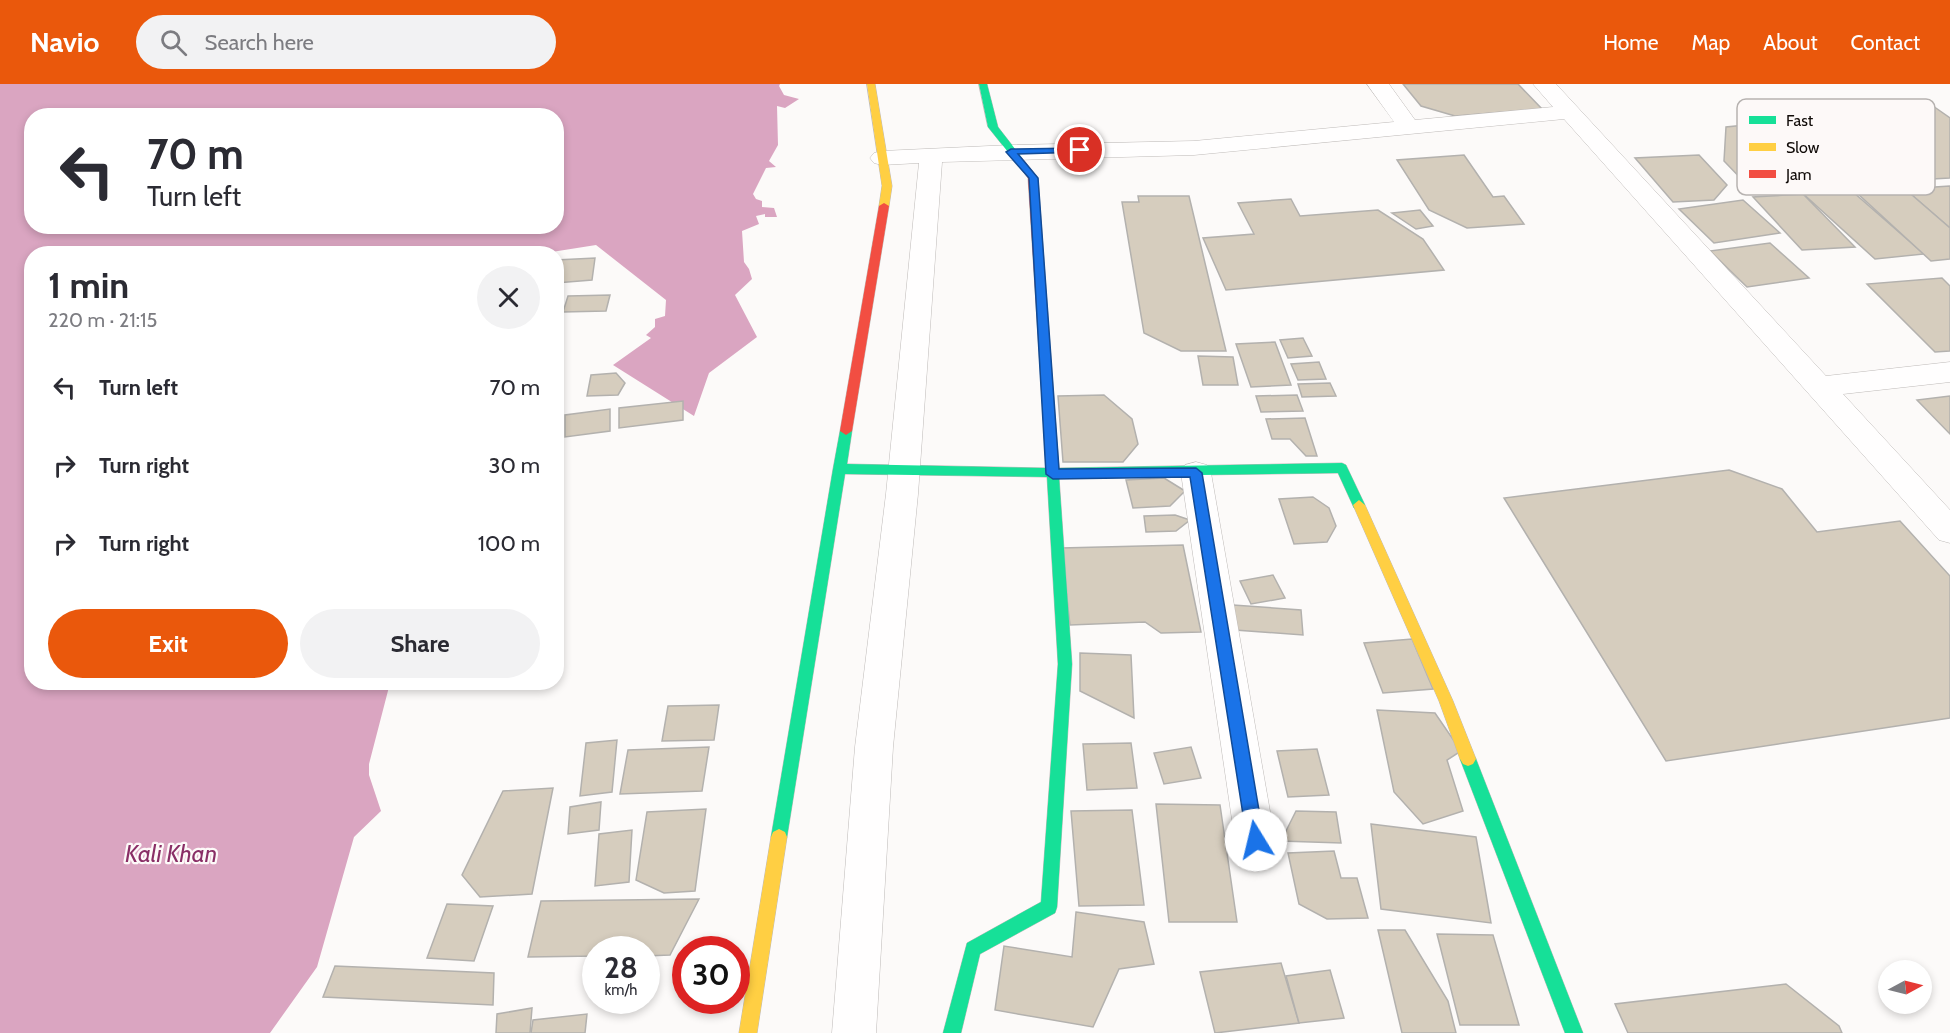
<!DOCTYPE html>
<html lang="en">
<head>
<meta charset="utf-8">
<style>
	body { margin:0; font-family:Cabin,sans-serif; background:#f2f2f3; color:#2b2b33; height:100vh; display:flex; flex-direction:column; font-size:22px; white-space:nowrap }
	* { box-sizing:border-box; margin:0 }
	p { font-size:20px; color:#7c7c81 }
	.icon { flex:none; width:33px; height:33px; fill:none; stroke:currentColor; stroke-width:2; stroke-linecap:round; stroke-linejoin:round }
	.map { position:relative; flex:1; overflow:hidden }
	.sheet { position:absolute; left:24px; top:162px; width:540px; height:444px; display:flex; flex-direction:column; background:#fff; border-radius:24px; box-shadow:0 3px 9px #0003 }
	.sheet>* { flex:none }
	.banner { position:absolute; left:24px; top:24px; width:540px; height:126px; border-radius:24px; box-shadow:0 3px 9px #0003; background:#fff; color:#2b2b33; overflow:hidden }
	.needle { width:39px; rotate:83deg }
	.buttons { position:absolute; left:1878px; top:876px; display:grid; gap:12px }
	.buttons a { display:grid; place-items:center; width:54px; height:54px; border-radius:50%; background:#fff; box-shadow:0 3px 9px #0003; font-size:30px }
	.speed { position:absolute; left:582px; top:852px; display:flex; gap:12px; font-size:30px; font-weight:700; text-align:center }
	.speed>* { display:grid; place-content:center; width:78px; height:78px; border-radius:50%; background:#fff; box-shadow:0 3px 9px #0003; line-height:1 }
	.speed small { font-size:15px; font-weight:400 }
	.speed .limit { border:9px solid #d22; background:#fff; color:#111 }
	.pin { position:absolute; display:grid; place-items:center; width:51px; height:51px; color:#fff; margin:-26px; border:3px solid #fff; border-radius:50%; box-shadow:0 2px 6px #0007 }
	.me { position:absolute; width:66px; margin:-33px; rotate:351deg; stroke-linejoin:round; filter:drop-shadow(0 0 4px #0008) }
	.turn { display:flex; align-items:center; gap:21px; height:126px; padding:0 24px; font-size:27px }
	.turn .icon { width:78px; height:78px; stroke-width:2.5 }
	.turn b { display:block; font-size:42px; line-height:51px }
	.round { display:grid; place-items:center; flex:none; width:63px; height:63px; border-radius:32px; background:#f2f2f3 }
	.headline { display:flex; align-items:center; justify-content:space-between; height:102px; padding:0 24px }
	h1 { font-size:36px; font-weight:800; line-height:45px }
	.cta { display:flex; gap:12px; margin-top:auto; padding:12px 24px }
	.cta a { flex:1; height:69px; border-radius:36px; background:#ea580c; color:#fff; font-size:24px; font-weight:800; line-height:69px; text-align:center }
	.cta a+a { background:#f2f2f3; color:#2b2b33 }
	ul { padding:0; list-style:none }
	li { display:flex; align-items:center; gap:18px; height:78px; padding:0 24px }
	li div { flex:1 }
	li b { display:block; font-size:22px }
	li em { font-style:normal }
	header { display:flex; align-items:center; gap:36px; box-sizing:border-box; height:84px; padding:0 30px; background:#ea580c; color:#fff }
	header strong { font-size:28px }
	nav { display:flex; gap:33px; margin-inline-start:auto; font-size:21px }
	.search { width:420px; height:54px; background:#f2f2f3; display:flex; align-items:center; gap:15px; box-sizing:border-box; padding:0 21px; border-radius:33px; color:#7c7c81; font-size:22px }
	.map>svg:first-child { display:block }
	.water { fill:#daa5c1; fill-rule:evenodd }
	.building { fill:#d6cdbe; stroke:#b3b1ae; stroke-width:1.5 }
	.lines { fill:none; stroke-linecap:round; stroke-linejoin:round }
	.street-casing { stroke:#bebab8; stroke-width:1 }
	.fast-casing { stroke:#bebab8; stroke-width:1 }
	.slow-casing { stroke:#bebab8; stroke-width:1 }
	.jam-casing { stroke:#bebab8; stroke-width:1 }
	.street { fill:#fffefe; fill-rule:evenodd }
	.fast { fill:#16e098; fill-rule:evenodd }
	.slow { fill:#ffcf43; fill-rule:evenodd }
	.jam { fill:#f24e42; fill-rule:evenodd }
	.route { fill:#1a73e8; stroke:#114b97; stroke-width:1.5 }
	.labels { text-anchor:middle; stroke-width:4.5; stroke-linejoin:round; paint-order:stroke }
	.near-water-label { font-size:24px; font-style:italic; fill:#892e66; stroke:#fdf9f8 }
	.key { fill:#fdf9f8; stroke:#b6b2b0; stroke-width:1.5 }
	.key-label { font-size:16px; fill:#100b08 }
</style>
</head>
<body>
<header>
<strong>Navio</strong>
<div class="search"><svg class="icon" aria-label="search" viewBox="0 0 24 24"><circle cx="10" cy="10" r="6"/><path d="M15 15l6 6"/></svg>Search here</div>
<nav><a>Home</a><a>Map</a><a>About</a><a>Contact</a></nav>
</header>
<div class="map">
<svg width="1950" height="949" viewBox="0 0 1950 949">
	<rect width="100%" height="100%" fill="#fcfaf9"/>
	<path class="water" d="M0,0H780L779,2L784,11L799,15L785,24L777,22L778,61L769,77L776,83L766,84L753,110L756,115L762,117V123L774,124L777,133H765V130L756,132L759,140L742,147L744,178L749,185L752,195L735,211L757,253L709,289L694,332L613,281L651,254L646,251L655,243V235L665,232L666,216L596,161L539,170H32V598L390,599L369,680V691L381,727L354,753L317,883L270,949H0ZM32,32H556V142H32Z"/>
	<g class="building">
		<polygon points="1403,0 1518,0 1542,25 1455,32 1421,22"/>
		<polygon points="1933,22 1950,34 1950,94 1751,105 1724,77 1726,43"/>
		<polygon points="1464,71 1493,113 1504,112 1524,140 1467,144 1429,126 1397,76"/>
		<polygon points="1699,71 1727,101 1714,116 1673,118 1635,74"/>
		<polygon points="1845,101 1924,170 1875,175 1799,106"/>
		<polygon points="1950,102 1950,144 1905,105"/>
		<polygon points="1905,105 1950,144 1950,175 1931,177 1857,109"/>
		<polygon points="1803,110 1855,163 1802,166 1753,113"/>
		<polygon points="1138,112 1189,112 1226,267 1181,267 1144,249 1122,118 1139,118"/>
		<polygon points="1291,115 1300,132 1378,126 1423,155 1444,186 1226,206 1203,154 1254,150 1238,119"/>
		<polygon points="1743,116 1780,149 1714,159 1679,125"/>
		<polygon points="1420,126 1433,142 1416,145 1392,129"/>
		<polygon points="1770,159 1809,194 1747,203 1710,167"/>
		<polygon points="595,174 592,196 556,199 556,176"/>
		<polygon points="1942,194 1950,202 1950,267 1935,268 1867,200"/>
		<polygon points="610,211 606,227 563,228 568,212"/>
		<polygon points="1303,254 1312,272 1288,274 1280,256"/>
		<polygon points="1275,258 1291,301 1251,303 1236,260"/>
		<polygon points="1198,272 1233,273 1238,301 1203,301"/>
		<polygon points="1319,278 1326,295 1298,296 1291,280"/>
		<polygon points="616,289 625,299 618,311 587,312 591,291"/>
		<polygon points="1330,299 1336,312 1302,313 1298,300"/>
		<polygon points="1104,311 1132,335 1138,360 1123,378 1063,378 1058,312"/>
		<polygon points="1297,311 1303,327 1261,328 1256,312"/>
		<polygon points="1950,312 1950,350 1917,316"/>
		<polygon points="683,317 683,336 619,344 619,324"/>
		<polygon points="610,325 610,347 565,353 565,331"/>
		<polygon points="561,328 560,367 556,368 556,329"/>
		<polygon points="1305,334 1317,372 1306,372 1290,355 1272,355 1266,335"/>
		<polygon points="1729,386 1782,405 1817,448 1900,437 1950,492 1950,634 1666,677 1504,414"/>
		<polygon points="1164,394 1185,407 1170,422 1133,424 1126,396"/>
		<polygon points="1313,413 1329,424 1336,442 1327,458 1294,460 1279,415"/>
		<polygon points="1175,431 1190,436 1176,447 1146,448 1144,432"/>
		<polygon points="1183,461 1201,548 1161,549 1145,538 1070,541 1061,464"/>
		<polygon points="1273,491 1285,514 1251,520 1240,497"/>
		<polygon points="1233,521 1301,526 1303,551 1235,546"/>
		<polygon points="1412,555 1433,605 1383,609 1364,559"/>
		<polygon points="1080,569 1131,571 1134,634 1080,607"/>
		<polygon points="719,621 714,656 662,657 668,622"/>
		<polygon points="1377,626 1435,629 1461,667 1447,676 1463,727 1423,740 1394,708"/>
		<polygon points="617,656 612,708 580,712 586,659"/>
		<polygon points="1131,659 1137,704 1087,706 1083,660"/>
		<polygon points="709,663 702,707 620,710 628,666"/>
		<polygon points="1191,663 1201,694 1164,700 1154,669"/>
		<polygon points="1317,665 1329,711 1288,713 1277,667"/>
		<polygon points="553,704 532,810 480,813 462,791 503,707"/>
		<polygon points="601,718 599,746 568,750 570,723"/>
		<polygon points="1156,720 1220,721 1237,838 1169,838"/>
		<polygon points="706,725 695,807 664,809 636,796 647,728"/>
		<polygon points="1132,726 1144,821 1079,822 1071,727"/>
		<polygon points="1296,727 1336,728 1341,759 1281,757"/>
		<polygon points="1371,740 1476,753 1491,839 1381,825"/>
		<polygon points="632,746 629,798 595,802 599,750"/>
		<polygon points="1334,767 1341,794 1357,794 1368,834 1327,835 1299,820 1288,769"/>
		<polygon points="699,815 670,871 646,872 646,866 596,866 596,872 528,873 541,817"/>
		<polygon points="447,820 493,822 474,877 427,874"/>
		<polygon points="1076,828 1144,838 1154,880 1119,885 1093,943 995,926 1004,862 1072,873"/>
		<polygon points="1378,846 1405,846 1448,917 1456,949 1402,949"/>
		<polygon points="1437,850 1493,851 1519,941 1460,941"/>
		<polygon points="1281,879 1299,939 1215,949 1200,888"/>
		<polygon points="335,882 494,889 493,921 323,913"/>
		<polygon points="1330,886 1344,934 1299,939 1286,892"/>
		<polygon points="1786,900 1839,942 1842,949 1628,949 1615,920"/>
		<polygon points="532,924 530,949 496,949 497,930"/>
		<polygon points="587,930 585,949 531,949 533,936"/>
	</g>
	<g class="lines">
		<g class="street-casing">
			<g id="street">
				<polygon points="1367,0 1389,0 1415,36 1553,23 1533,0 1556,0 1826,292 1950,278 1950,298 1843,310 1950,426 1950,459 1939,456 1564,35 1194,71 942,78 918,410 893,663 876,949 832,949 855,663 886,410 919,79 882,81 874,79 870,74 874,69 882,67 1011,61 1194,57 1394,38"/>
				<polygon points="1196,378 1207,381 1211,389 1275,756 1269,769 1255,775 1241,769 1235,756 1181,389 1185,381"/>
			</g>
		</g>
		<g class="fast-casing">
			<g id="fast">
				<polygon points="979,0 987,0 998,43 1022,74 1022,78 1016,78 988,43"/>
				<polygon points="1049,327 1055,331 1059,384 1342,379 1346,381 1365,421 1359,426 1354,424 1338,389 1059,393 1072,580 1057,823 1055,829 980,870 961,949 943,949 967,859 1041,818 1058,580 1047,393 845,390 787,753 785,758 779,761 773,758 771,753 833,385 840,347 846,343 852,347 847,380 1046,384 1043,331"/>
				<polygon points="1468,668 1473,670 1476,675 1583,949 1565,949 1460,675 1463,670"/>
			</g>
		</g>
		<g class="slow-casing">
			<g id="slow">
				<polygon points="867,0 875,0 892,102 889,122 884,125 879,122 882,102"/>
				<polygon points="1359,416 1365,421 1453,617 1476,675 1473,680 1468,682 1463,680 1460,675 1439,617 1353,421"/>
				<polygon points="779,745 785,748 787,753 757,949 739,949 771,753 773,748"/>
			</g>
		</g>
		<g class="jam-casing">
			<g id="jam">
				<polygon points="1016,74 1022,74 1038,94 1055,331 1049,335 1043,331 1028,94 1014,76"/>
				<polygon points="884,119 889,122 852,347 846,351 840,347 879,122"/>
			</g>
		</g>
		<use href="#street" class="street"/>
		<use href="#fast" class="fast"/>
		<use href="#slow" class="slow"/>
		<use href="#jam" class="jam"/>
	</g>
	<polygon class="route" points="1080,64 1084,66 1083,68 1018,70 1038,94 1059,385 1196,384 1202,389 1264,756 1261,761 1256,763 1250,761 1247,756 1190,393 1053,395 1046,390 1029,94 1006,68 1011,65"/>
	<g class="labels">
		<g class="near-water-label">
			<text x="171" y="778">Kali Khan</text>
		</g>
	</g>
	<rect x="1737" y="15" width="198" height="96" rx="9" class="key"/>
	<rect x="1749" y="32" width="27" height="8" fill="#16e098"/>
	<rect x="1749" y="59" width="27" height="8" fill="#ffcf43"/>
	<rect x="1749" y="86" width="27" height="8" fill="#f24e42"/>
	<g class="key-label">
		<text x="1786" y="42">Fast</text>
		<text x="1786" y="69">Slow</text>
		<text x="1786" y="96">Jam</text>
	</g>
</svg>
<div class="buttons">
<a><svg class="needle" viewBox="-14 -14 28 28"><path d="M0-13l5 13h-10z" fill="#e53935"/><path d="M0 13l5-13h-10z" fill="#7c7c81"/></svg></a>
</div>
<div class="speed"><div>28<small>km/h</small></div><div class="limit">30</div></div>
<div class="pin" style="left:1080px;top:66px;background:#d93025"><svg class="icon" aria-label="arrive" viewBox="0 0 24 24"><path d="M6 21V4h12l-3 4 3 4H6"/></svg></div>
<svg class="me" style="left:1256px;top:756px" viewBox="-20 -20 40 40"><circle r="19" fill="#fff"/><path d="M0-13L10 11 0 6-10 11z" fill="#1a73e8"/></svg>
<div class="banner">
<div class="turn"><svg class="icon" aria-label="left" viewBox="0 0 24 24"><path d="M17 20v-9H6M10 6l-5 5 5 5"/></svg><div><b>70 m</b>Turn left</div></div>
</div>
<section class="sheet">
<div class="headline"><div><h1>1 min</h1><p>220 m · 21:15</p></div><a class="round"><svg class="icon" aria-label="close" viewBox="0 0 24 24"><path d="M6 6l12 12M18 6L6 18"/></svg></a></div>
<ul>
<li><svg class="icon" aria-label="left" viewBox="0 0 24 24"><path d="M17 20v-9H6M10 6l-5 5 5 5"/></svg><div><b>Turn left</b></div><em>70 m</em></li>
<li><svg class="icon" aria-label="right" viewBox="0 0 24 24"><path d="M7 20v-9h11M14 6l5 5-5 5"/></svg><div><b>Turn right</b></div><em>30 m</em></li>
<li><svg class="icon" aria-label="right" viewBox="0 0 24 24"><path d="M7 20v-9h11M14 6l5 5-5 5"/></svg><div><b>Turn right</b></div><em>100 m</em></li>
</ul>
<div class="cta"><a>Exit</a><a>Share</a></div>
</section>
</div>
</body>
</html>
